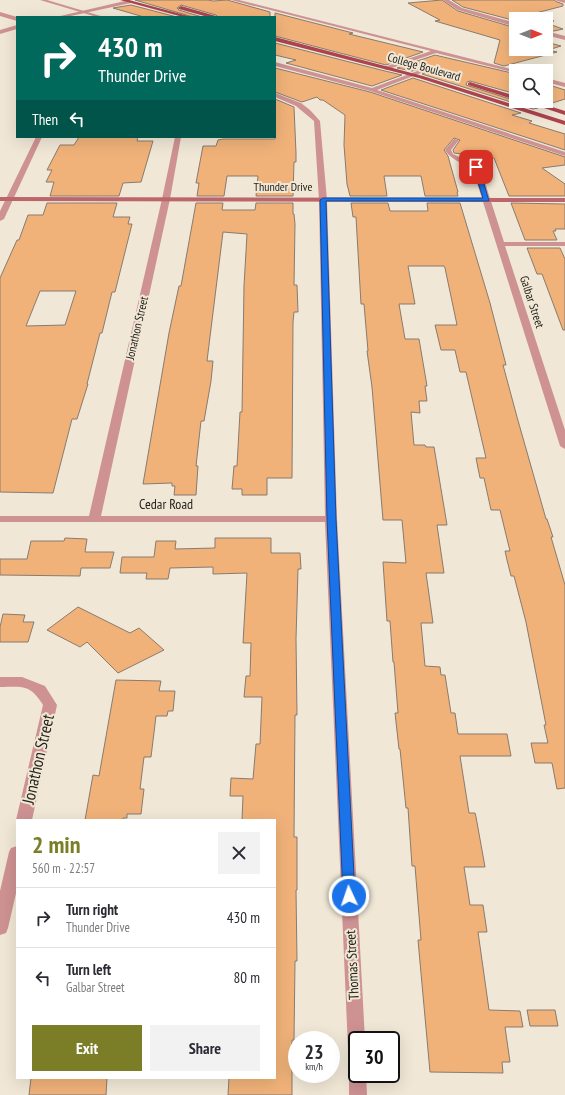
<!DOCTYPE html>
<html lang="en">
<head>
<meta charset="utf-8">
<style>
	body { margin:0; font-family:"PT Sans Narrow",sans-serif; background:#f2f2f3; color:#2b2b33; height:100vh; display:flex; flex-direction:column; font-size:15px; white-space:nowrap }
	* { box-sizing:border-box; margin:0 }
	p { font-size:13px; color:#7c7c81 }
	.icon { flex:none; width:22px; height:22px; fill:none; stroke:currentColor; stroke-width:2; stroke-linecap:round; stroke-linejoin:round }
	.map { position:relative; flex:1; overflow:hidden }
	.panel { position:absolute; left:16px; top:819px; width:260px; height:260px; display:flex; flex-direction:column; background:#fff; border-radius:0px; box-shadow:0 4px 16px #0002 }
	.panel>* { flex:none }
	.guide { position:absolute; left:16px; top:16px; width:260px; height:122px; border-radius:0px; box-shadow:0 4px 16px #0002; background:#00695c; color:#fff; overflow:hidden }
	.needle { width:26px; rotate:90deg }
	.tools { position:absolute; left:509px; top:12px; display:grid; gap:8px }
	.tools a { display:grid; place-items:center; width:44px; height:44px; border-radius:0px; background:#fff; box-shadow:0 4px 16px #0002; font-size:20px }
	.speed { position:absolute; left:288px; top:1031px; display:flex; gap:8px; font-size:20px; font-weight:700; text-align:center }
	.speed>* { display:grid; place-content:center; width:52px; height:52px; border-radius:50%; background:#fff; box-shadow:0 4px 16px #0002; line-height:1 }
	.speed small { font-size:10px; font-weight:400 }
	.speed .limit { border:2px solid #111; border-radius:6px; background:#fff; color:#111 }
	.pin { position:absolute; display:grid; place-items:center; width:34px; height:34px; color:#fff; margin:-17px; border-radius:8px; box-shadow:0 2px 6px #0006 }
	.me { position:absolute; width:44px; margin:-22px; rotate:357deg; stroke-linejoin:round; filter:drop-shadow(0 0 3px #0008) }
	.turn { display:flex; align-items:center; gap:14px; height:84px; padding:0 16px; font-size:18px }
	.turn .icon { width:52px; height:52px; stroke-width:2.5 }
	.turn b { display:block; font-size:28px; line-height:34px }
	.then { display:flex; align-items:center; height:38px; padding:0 16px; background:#0003; gap:8px; font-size:15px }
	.round { display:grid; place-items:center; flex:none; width:42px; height:42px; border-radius:0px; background:#f2f2f3 }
	.overview { display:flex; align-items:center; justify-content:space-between; height:68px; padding:0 16px }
	h1 { font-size:24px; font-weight:800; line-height:30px; color:#7b7e27 }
	.cta { display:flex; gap:8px; margin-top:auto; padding:8px 16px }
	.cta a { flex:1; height:46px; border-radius:0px; background:#7b7e27; color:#fff; font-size:16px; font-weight:800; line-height:46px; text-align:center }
	.cta a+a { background:#f2f2f3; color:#2b2b33 }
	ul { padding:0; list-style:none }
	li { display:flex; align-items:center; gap:12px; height:60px; padding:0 16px; border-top:1px solid #e1e1e2 }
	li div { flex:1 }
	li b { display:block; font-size:15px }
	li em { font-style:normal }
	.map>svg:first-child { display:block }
	.building { fill:#f0b279; stroke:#897b6e; fill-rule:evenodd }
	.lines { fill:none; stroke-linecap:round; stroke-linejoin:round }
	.lane { fill:#ce9293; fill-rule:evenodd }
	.street { fill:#ce9293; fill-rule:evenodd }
	.secondary { fill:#bc656a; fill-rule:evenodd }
	.primary { fill:#ac434d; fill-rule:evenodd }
	.route { fill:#1a73e8; stroke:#114b97 }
	.labels { text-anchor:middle; stroke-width:4; stroke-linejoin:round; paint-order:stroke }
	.far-street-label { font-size:12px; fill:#27241d; stroke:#f0e7d6 }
	.street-label { font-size:14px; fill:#27241d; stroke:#f0e7d6 }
	.near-street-label { font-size:17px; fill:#27241d; stroke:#f0e7d6 }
</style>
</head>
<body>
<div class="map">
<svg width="565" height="1095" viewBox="0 0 565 1095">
	<rect width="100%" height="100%" fill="#f0e7d6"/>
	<g class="building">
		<polygon points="135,0 208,0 213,1 227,0 270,12 270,17 218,17 216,15 181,5 177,8 179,10 202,17 193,17"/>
		<polygon points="442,0 458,11 516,28 516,49 546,49 546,40 553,42 550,43 561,46 548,50 557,52 504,66 494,63 500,40 435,21 440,20 408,3"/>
		<polygon points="452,0 554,0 557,2 563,4 563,6 532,14 554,21 546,23 546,19 516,19 516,21 463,7"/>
		<polygon points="131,5 177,17 144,17 113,8"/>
		<polygon points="275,13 353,33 349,34 423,52 386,65 275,36"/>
		<polygon points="546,23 563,29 554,31 546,30"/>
		<polygon points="275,43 385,71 402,75 372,86 286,63 296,60 275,55"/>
		<polygon points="435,55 516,74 516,94 470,81 467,82 466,85 516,101 522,101 538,108 533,109 422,74 426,72 424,68 412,71 397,68"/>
		<polygon points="275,68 370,92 565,157 565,165 542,168 565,184 565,196 509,196 494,158 454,153 453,150 460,140 454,138 444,150 448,156 458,192 457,192 458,196 425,196 421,176 384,176 387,196 350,196 347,184 344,145 345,115 323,100 320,100 317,97 302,102 275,92"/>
		<polygon points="413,78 521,113 512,115 532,121 529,123 565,134 565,150 381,90"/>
		<polygon points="546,84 565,90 565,99 549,104 538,101 546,101"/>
		<polygon points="275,99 294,107 296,153 296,162 294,162 293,196 256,196 258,176 227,176 224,196 197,196 199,183 196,183 203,146 216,146 218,140 223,139 275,139"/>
		<polygon points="79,137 138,137 137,141 153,141 141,182 123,183 119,196 50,196 54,182 46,182 52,170 47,170 60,145 74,145"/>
		<path d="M47,203H117L113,217H130L128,224H132L115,292H112L102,333H100L87,384H88L77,419H72L53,493L0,492V278L17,240H19L28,215H43ZM40,291H76L65,325L26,326Z"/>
		<polygon points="196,203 223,203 222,210 255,210 256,203 293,203 293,214 294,214 295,224 294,285 297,285 298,312 294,312 293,322 292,478 267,478 267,495 242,495 242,489 232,489 234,466 237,466 240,412 242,412 244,286 247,234 223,232 207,361 213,361 211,381 204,421 201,421 196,466 198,466 196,495 174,495 175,486 172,486 172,483 143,484 169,333 176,300 179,286 181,286"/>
		<polygon points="351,203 388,203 390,211 428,211 427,203 460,203 490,303 506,365 503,365 517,417 546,519 547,519 553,537 551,537 565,585 565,788 557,789 552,763 535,763 531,743 548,743 544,725 546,725 526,622 514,576 511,576 507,560 505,551 510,551 500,510 491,510 484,478 480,478 476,458 486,458 466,372 460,372 455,350 441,350 435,325 457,325 445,268 444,266 408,266 415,304 399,304 405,339 419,339 427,386 425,386 427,401 419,401 420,413 411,412 414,445 425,445 426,447 434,447 447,525 437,525 444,573 426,573 433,623 421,623 425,666 440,667 441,675 445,675 451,713 455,713 458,734 507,734 511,756 460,756 469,813 475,813 476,817 485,867 464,867 470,905 483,905 487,932 478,932 489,1010 520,1011 523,1027 505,1027 510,1062 502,1062 503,1073 430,1072 418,940 421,940 415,866 412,866 408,808 406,808 400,749 399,749 395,713 398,713 394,662 393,662 390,621 387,621 383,562 406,563 402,520 383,520 372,387 367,351 368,351 364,304 361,304 356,217 353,217"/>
		<polygon points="511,203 565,204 565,229 555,229 556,231 553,231 557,240 525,240"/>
		<polygon points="527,248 560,248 565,259 565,330 563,330 542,274 537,274"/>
		<polygon points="65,538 87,539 85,552 114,552 110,568 81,568 80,576 0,575 0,559 27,559 31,541 64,541"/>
		<polygon points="215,538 271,538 271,553 300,553 301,569 298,569 296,639 297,715 295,715 294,837 297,837 297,890 296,890 297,961 295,961 294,1040 292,1040 292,1095 228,1095 229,1078 275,1078 275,820 242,820 243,796 230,796 231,778 253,779 256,744 260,744 262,697 244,697 246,676 250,676 251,643 243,643 247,573 213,574 213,567 170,568 168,579 146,579 147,573 120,573 122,557 154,557 156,541 176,541 175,549 215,548"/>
		<polygon points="78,607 130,633 139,628 164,650 118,673 87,642 80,647 47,630"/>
		<polygon points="3,614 25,615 23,622 34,622 28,642 0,642 0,627"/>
		<polygon points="116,680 161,681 159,691 175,691 173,711 168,711 167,716 156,716 151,757 144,757 140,789 144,789 141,814 127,814 127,818 123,818 123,820 85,820 93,775 99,776"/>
		<polygon points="527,1010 555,1010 558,1026 530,1026"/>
		<polygon points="31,1078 107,1078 106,1095 29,1095"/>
	</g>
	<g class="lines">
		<g class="lane">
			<polygon points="40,0 47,0 104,17 97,17"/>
			<polygon points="231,0 239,0 519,71 516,71 516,73 436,53 386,70 383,68 384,67 431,51"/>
			<polygon points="275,62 372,88 420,70 424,70 424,72 377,90 565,152 565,156 370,91 275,66"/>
			<polygon points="546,78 565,83 565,87 546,82"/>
			<path d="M454,139L459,140L451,150L453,154L478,166V168C469,169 449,158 445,150Z"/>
		</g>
		<g class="street">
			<polygon points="129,0 131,1 131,3 66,17 56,17"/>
			<polygon points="443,0 449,0 462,8 516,23 516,27 458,10"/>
			<polygon points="556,0 565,0 565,3 557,1"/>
			<polygon points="0,12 17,17 17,21 0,16"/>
			<polygon points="17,25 17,29 0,34 0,30"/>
			<polygon points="546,31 565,36 565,40 546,35"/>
			<polygon points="275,93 301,103 310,110 320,121 327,200 337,519 365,1040 357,1040 357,1074 366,1074 367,1095 349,1095 349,1071 325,522 0,522 0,516 89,516 162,199 175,137 181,137 170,199 101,516 325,516 319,200 314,121 296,106 275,97"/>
			<polygon points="36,137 42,137 4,219 0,221 0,211"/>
			<polygon points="473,165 476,165 480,167 504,242 565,242 565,246 505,246 565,430 565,449 560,446 472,167"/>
			<path d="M0,677H22L45,686L57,705L32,820H17V821L16,820L43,705C30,684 23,687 0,687Z"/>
			<polygon points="17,846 17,889 8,928 6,933 0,935 0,891 9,852 11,848"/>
		</g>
		<polygon class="secondary" points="0,197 565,198 565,202 0,201"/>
		<g class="primary">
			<polygon points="120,0 129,0 192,17 183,17"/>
			<polygon points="181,6 216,16 217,17 208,17 179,9 178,8"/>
			<polygon points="275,37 423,76 565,121 565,125 419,78 275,41"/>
			<polygon points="470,82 516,96 516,100 468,85 468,83"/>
			<polygon points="523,101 533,101 565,111 565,115"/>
		</g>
	</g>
	<polygon class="route" points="476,165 479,167 489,201 326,201 336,519 355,896 353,900 349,901 344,900 343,896 327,519 320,200 323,198 483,198 473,167"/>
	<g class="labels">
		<g class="far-street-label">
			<text transform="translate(424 67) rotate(16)" y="4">College Boulevard</text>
			<text x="283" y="191">Thunder Drive</text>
			<text transform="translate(532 302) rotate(72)" y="4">Galbar Street</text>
			<text transform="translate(137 328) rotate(-77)" y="4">Jonathon Street</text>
		</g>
		<g class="street-label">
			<text x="166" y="509">Cedar Road</text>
			<text transform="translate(352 965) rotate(-93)" y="5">Thomas Street</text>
		</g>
		<g class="near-street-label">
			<text transform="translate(38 759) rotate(-77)" y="6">Jonathon Street</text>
		</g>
	</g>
</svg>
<div class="tools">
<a><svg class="needle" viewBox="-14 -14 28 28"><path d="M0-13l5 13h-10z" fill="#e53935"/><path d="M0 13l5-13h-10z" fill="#7c7c81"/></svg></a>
<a><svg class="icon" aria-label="search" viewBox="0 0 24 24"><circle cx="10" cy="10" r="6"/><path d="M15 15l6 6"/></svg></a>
</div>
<div class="speed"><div>23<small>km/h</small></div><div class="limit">30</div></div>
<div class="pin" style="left:476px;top:167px;background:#d93025"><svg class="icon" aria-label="arrive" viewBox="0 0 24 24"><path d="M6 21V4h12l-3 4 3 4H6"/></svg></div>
<svg class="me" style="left:349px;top:896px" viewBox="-20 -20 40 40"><circle r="17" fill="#1a73e8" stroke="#fff" stroke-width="3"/><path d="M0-11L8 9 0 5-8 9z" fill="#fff"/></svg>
<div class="guide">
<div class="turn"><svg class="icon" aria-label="right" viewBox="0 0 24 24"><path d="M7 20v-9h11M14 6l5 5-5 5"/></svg><div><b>430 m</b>Thunder Drive</div></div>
<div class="then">Then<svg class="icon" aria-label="left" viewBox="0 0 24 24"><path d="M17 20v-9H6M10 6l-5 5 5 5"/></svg></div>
</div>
<section class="panel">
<div class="overview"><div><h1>2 min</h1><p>560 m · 22:57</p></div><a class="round"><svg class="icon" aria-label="close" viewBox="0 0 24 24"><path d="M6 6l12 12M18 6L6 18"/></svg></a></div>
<ul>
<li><svg class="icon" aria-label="right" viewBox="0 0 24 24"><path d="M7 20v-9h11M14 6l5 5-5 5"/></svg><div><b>Turn right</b><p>Thunder Drive</p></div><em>430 m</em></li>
<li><svg class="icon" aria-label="left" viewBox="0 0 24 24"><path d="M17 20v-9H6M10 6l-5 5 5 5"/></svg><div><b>Turn left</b><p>Galbar Street</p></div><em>80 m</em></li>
</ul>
<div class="cta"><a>Exit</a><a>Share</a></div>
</section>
</div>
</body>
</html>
